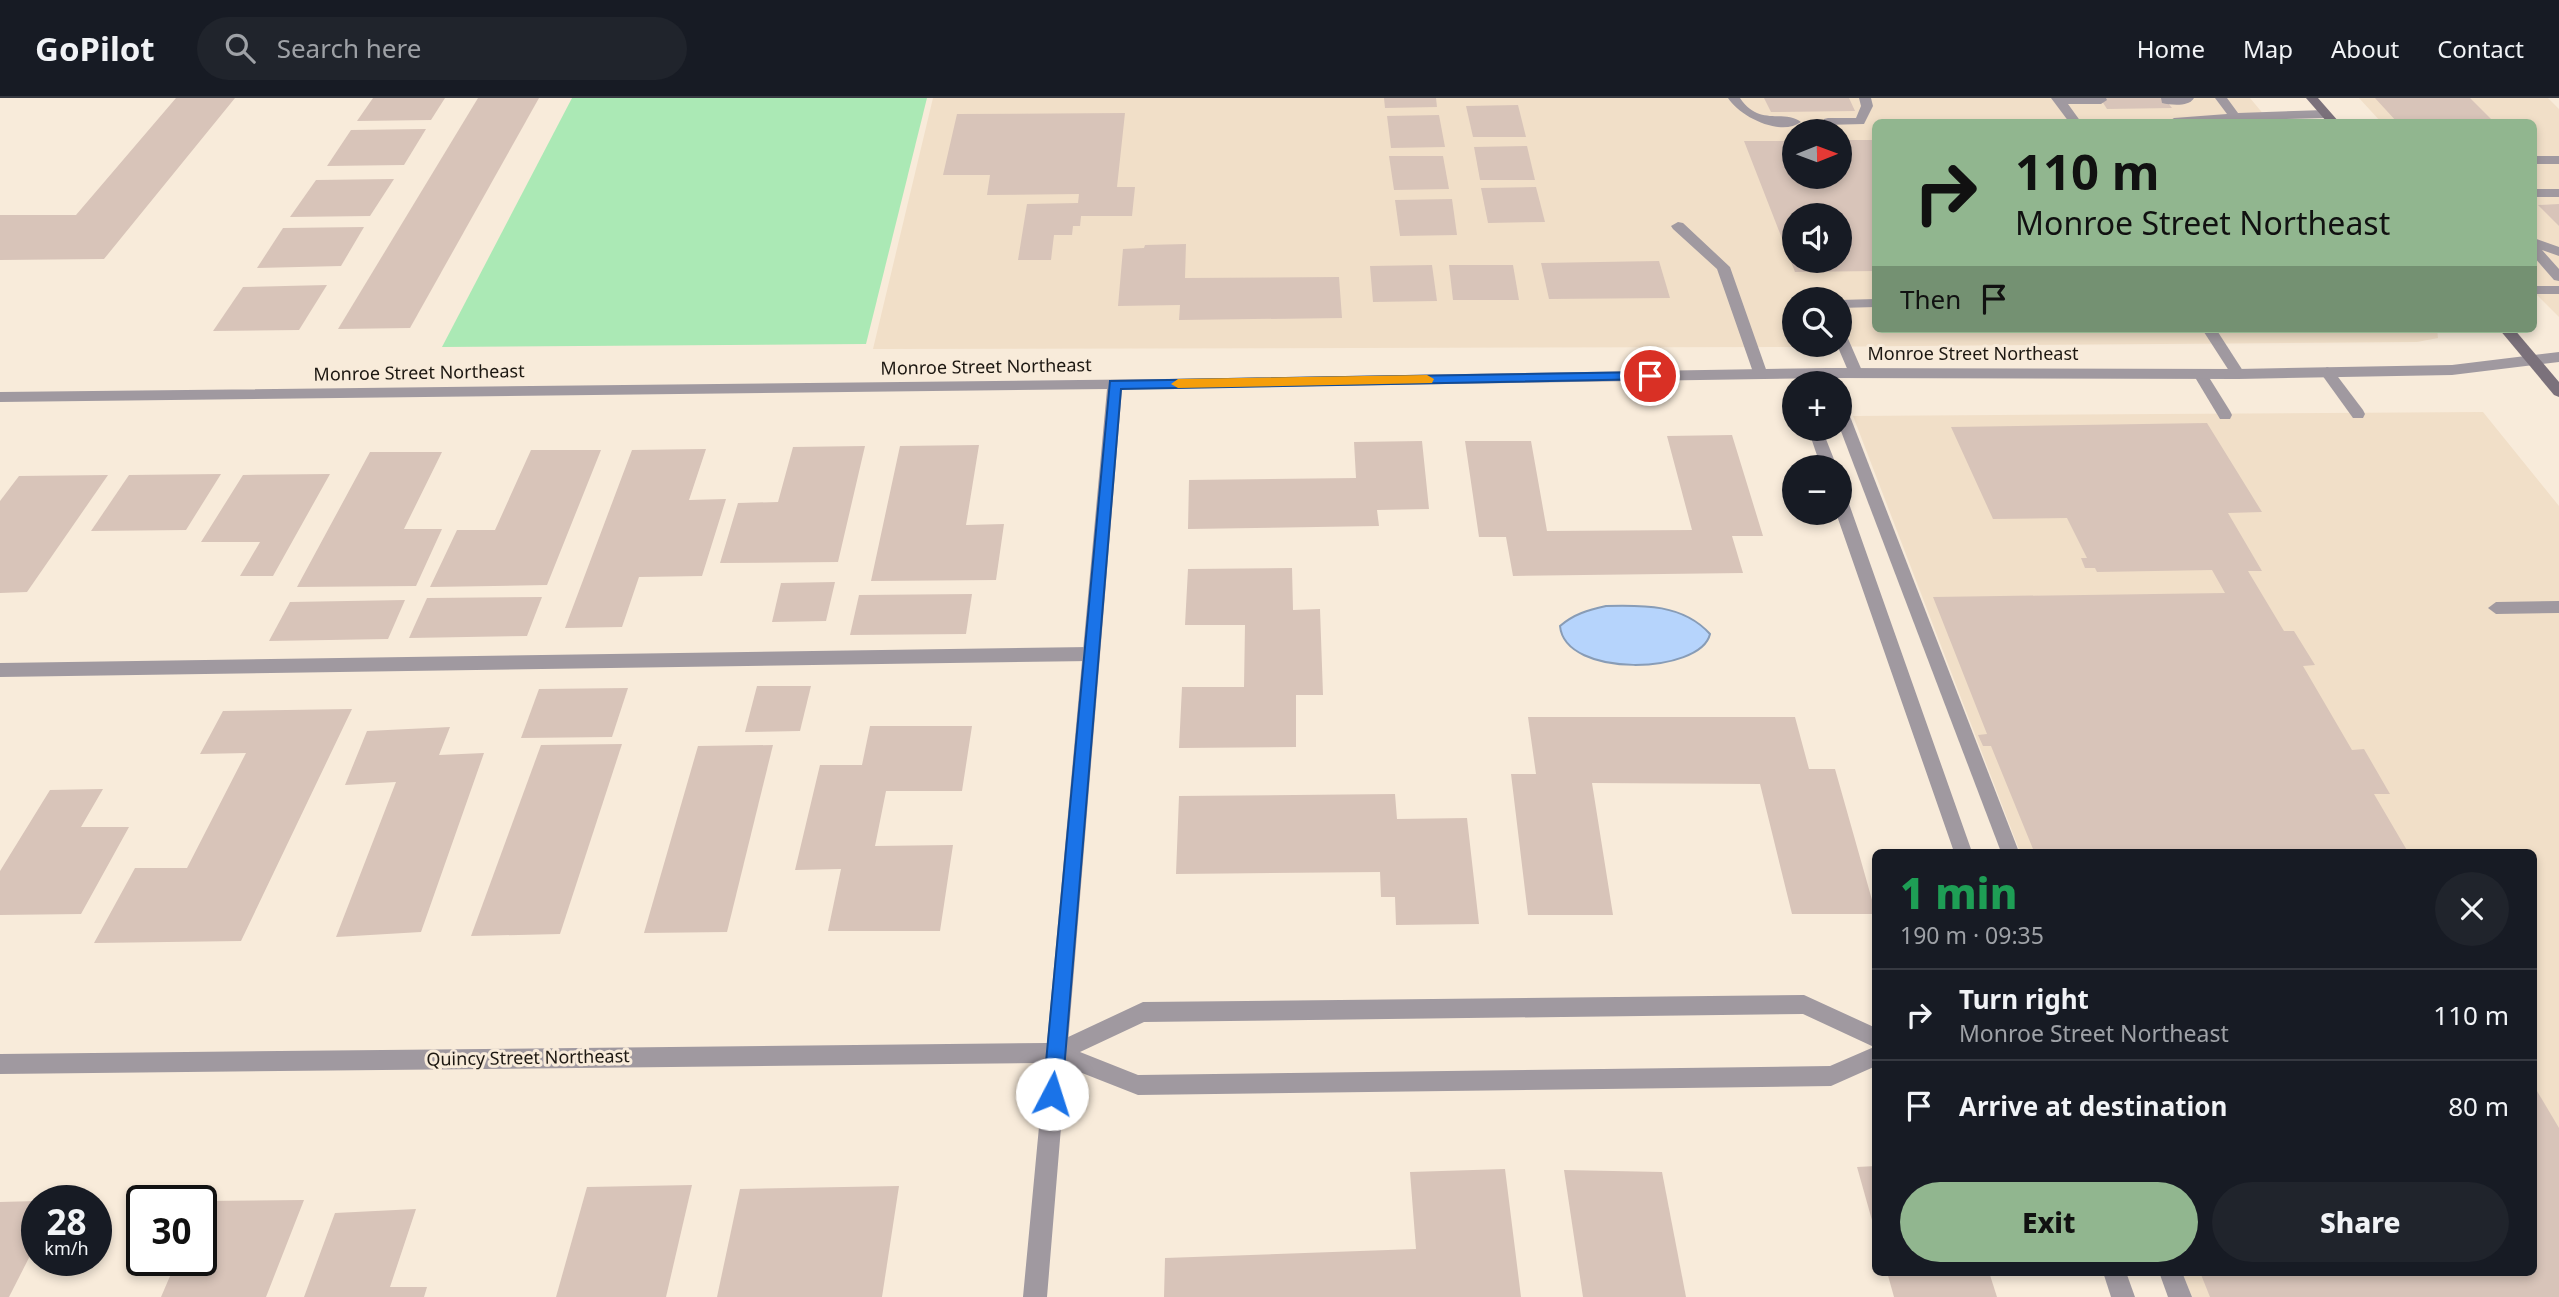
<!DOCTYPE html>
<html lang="en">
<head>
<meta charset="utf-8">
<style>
	body { margin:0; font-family:"Noto Sans",sans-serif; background:#20242c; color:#f1f3f6; height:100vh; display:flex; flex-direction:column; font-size:26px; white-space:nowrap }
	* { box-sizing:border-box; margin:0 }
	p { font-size:23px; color:#9ea1a6 }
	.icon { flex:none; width:38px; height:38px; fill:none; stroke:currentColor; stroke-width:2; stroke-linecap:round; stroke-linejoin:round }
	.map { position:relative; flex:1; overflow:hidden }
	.side { position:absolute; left:1872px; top:751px; width:665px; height:427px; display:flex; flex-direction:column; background:#171b24; border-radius:10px; box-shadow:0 4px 10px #0003 }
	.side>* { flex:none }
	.top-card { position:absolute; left:1872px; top:21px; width:665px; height:214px; border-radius:10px; box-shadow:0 4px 10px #0003; background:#91b68f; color:#111; overflow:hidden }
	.needle { width:46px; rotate:89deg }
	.fabs { position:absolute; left:1782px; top:21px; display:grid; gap:14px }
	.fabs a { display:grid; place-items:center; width:70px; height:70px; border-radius:50%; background:#171b24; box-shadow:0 4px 10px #0003; font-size:35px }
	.speed { position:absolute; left:21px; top:1087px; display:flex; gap:14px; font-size:35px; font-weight:700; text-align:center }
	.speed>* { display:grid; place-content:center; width:91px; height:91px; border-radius:50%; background:#171b24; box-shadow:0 4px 10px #0003; line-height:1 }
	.speed small { font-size:18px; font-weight:400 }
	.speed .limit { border:4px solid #111; border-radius:10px; background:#fff; color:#111 }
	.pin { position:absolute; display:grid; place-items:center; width:60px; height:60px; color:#fff; margin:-30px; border:4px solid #fff; border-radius:50%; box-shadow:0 2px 7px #0007 }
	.me { position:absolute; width:77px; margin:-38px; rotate:5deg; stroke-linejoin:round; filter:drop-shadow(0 0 5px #0008) }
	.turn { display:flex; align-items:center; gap:24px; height:147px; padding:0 28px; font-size:32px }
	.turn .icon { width:91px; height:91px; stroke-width:2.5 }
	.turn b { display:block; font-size:49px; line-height:60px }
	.then { display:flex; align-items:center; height:66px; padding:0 28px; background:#0003; gap:14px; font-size:26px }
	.round { display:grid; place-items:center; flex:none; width:74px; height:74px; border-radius:37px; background:#20242c }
	.summary { display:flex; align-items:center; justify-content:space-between; height:119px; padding:0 28px }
	h1 { font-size:42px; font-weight:800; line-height:52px; color:#1e9e55 }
	.button { display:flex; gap:14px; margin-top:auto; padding:14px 28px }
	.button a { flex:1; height:80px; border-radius:42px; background:#91b68f; color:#111; font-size:28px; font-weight:800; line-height:80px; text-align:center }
	.button a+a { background:#20242c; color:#f1f3f6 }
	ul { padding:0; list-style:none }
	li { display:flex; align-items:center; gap:21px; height:91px; padding:0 28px; border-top:2px solid #363941 }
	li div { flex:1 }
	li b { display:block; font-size:26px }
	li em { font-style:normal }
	header { display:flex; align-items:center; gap:42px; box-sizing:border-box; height:98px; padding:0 35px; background:#171b24; border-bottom:2px solid #363941 }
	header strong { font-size:33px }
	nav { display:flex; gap:38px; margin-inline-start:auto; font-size:24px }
	.search { width:490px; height:63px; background:#20242c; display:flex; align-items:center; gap:18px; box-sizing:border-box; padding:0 24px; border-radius:38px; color:#9ea1a6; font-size:26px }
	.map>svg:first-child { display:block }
	.built { fill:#f1dfc8; fill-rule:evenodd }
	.green { fill:#abe9b5 }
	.water { fill:#b6d4fc; stroke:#889cb6; stroke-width:2 }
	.building { fill:#d8c4b9; fill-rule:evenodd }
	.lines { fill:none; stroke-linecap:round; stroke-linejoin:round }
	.lane { fill:#a099a0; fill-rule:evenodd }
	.street { fill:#a099a0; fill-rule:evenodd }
	.secondary { fill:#7b717b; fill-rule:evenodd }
	.route { fill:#1a73e8; stroke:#114b97; stroke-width:2 }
	.slow { fill:#f59e0b }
	.labels { text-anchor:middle; stroke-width:6; stroke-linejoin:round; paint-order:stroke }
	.street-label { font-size:18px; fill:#1d1812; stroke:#f8ebda }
</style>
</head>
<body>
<header>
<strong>GoPilot</strong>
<div class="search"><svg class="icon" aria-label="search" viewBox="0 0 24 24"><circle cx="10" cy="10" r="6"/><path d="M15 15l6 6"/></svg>Search here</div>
<nav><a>Home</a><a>Map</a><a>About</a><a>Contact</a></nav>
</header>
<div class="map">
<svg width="2559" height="1199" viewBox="0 0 2559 1199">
	<rect width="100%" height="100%" fill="#f8ebda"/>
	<g class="built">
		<path d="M933,0H2250L2270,24H1876V231H2437L2438,240L2417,244L1798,249L873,251ZM1794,33H1839V79H1794ZM1794,117H1839V163H1794ZM1794,201H1839V247H1794Z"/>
		<polygon points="2359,0 2548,0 2559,11 2559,219 2534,194 2534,24 2381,24"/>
		<polygon points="2483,314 2559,408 2559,1199 2192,1199 2182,1174 2534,1174 2534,754 2020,754 1853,318"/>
	</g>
	<polygon class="green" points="572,0 927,0 866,246 442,249"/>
	<path class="water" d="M1606,508C1643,507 1683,506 1710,536C1701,576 1565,581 1560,528C1574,516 1588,512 1606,508Z"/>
	<g class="building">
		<polygon points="176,0 235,0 104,161 0,162 0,117 76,117"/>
		<polygon points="373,0 445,0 431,22 357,23"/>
		<polygon points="478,0 539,0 410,230 338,231"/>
		<polygon points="1384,0 1436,0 1437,9 1385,10"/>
		<polygon points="1764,0 1849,0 1855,13 1771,14"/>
		<polygon points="2100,0 2164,0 2172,10 2107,11"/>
		<polygon points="2375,0 2470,0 2494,24 2397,24"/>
		<polygon points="1518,7 1526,39 1473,39 1466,8"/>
		<polygon points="1125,15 1117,89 1135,89 1132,118 1081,118 1080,128 1073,128 1072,137 1054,137 1051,162 1018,162 1027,106 1078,105 1079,96 987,97 990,77 943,77 957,16"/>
		<polygon points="1439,17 1445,49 1391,50 1387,18"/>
		<polygon points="426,31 404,67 327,68 351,32"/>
		<path d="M1839,42H1876V173L1795,174L1744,43H1794V79H1839ZM1794,117H1839V163H1794Z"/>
		<polygon points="1527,48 1535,82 1480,82 1474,49"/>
		<polygon points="1389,58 1443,58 1449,91 1394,92"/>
		<polygon points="394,81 370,118 290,119 316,82"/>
		<polygon points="1536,89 1545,124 1488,125 1481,90"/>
		<polygon points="1452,101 1457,137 1400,138 1395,102"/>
		<polygon points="2559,106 2559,128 2538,107"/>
		<polygon points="364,129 341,168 257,170 283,130"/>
		<polygon points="1186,146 1185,180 1339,179 1342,220 1179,222 1180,207 1118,208 1123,151 1144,150 1145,147"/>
		<polygon points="1659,163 1670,200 1549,201 1541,165"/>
		<polygon points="1432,167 1437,203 1373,204 1370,168"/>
		<polygon points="1449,167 1513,167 1519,202 1453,202"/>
		<polygon points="327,187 299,232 213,233 243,189"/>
		<polygon points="2207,325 2262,414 2228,415 2262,473 2248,473 2284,533 2294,533 2315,567 2303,568 2352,652 2364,651 2390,696 2374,696 2408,754 2024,754 2033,751 1991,648 1983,648 1978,637 1987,636 1933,499 2225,495 2212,472 2097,474 2095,470 2085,470 2081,460 2087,460 2067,420 1993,421 1951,329"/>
		<polygon points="1732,337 1763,438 1732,438 1743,475 1513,478 1506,439 1479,439 1465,343 1531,343 1547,433 1692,432 1667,338"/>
		<polygon points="1422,343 1429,411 1377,412 1379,428 1188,431 1189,382 1356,380 1354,344"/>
		<polygon points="979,347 966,427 1004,426 996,482 871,483 900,348"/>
		<polygon points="865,348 838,464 720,465 738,405 778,404 793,349"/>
		<polygon points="706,351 689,402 726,401 702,478 639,479 622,529 565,530 632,352"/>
		<polygon points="531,352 601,352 547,487 430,489 457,432 495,432"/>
		<polygon points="370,354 442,354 404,431 442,431 416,488 297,489"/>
		<polygon points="221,376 186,432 91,433 129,377"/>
		<polygon points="330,376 273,478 240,478 260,444 201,444 243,377"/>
		<polygon points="108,377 27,494 0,495 0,403 19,378"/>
		<polygon points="1292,470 1293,512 1320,511 1323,597 1296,597 1296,649 1179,650 1182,589 1244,589 1245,527 1185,527 1188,471"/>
		<polygon points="835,484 826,523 772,524 781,485"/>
		<polygon points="972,496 966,536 850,537 859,497"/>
		<polygon points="542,499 527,538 409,540 427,500"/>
		<polygon points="405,502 388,541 269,543 290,504"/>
		<polygon points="757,588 811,588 800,633 745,634"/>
		<polygon points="628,590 612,639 521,640 539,591"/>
		<polygon points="352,611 241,843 94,845 135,770 187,770 246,655 200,656 223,613"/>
		<polygon points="1528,619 1795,619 1809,671 1835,671 1876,816 1792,816 1760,686 1592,685 1613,817 1528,817 1511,676 1536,676"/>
		<polygon points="870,628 972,628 962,693 886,693 875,748 953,747 940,833 828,833 841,771 795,772 820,667 862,667"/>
		<polygon points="450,629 439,657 484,655 421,834 336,839 396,684 345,687 367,633"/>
		<polygon points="622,646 560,836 471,838 541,647"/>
		<polygon points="773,647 727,834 644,835 698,648"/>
		<polygon points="103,691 81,729 129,729 81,816 0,817 0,773 50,692"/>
		<polygon points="1395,696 1397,721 1467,720 1479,826 1396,827 1395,799 1381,799 1380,774 1176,776 1179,698"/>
		<polygon points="2534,988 2559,1030 2559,1199 2210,1199 2200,1174 2534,1174"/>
		<polygon points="1876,1068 1876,1133 1875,1133 1857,1069"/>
		<polygon points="1505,1071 1521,1199 1164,1199 1165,1160 1416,1151 1410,1074"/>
		<polygon points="1564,1072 1662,1074 1686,1199 1583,1199"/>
		<polygon points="692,1087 666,1199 556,1199 587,1089"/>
		<polygon points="899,1088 882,1199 717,1199 740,1091"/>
		<polygon points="304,1102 266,1199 161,1199 177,1162 201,1162 203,1103"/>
		<polygon points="37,1103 37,1144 9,1199 0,1199 0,1104"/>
		<polygon points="416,1111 390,1189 427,1189 424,1199 304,1199 335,1115"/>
		<polygon points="1887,1174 1989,1174 1997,1199 1894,1199"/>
	</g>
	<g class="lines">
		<g class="lane">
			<path d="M1728,0H1740C1759,29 1784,11 1801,24C1781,39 1740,19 1728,0Z"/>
			<polygon points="1859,0 1871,0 1873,8 1864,26 1824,27 1824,21 1828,20 1856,20 1861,8"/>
			<polygon points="2051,0 2106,0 2107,2 2101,6 2068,6 2081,24 2069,24"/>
			<path d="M2161,0H2194C2189,9 2171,7 2162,5Z"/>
			<polygon points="2215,0 2227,0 2238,15 2325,12 2331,16 2325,20 2168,24 2174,20 2227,16"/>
			<rect x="2534" y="58" width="25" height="8"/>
			<rect x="2534" y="91" width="25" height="8"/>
			<polygon points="1678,124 1683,125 1730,169 1768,277 1766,280 1756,280 1754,277 1717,171 1673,131 1671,128"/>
			<polygon points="2534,140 2559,149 2559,158 2542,152 2559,171 2559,183 2554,182 2534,159"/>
			<rect x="2534" y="188" width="25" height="8"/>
			<polygon points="1876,201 1876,209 1839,210 1839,202"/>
			<polygon points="2202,231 2216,231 2245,276 2243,279 2233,279"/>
			<polygon points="1839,232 1846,236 1863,275 1861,278 1856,280 1849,275 1837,247 1839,247"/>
			<polygon points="2327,269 2332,271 2363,312 2365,316 2363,320 2353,320 2322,277 2320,274"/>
			<polygon points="1827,270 1832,272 1838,285 1824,285 1820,275"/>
			<polygon points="2200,271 2205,273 2230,313 2232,317 2230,321 2220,321 2193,276"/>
			<polygon points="1839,303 1846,308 2019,754 2001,754 1839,328"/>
			<polygon points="1808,331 1822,331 1837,369 1821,369"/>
			<polygon points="1839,395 1847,400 1972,754 1954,754 1836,415 1839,415"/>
			<polygon points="2559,503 2559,515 2496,516 2488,510 2496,504"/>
			<polygon points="1091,549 1097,551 1100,556 1097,561 1091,563 0,579 0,565"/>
			<path d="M1804,897L1876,930V968L1831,988L1138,997L1049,962L1046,955L1049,948L1143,904ZM1803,916L1874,949L1830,968L1138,977L1080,954L1144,924Z"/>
			<polygon points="2103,1174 2126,1174 2135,1199 2111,1199"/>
			<polygon points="2159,1174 2182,1174 2192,1199 2168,1199"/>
		</g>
		<polygon class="street" points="2559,254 2559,264 2452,277 2238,281 1827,280 1122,291 1047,1199 1023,1199 1045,965 0,976 0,956 1047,945 1107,291 0,304 0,294 1165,281 1827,270 2238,271 2452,267"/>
		<g class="secondary">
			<polygon points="2306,0 2318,0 2339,24 2327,24"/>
			<polygon points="2499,231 2514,231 2559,284 2559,299 2554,297"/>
		</g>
	</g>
	<polygon class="route" points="1650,274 1654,275 1654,281 1121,291 1062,996 1059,1003 1052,1005 1046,1003 1043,996 1110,283"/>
	<polygon class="slow" points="1427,277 1434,281 1432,285 1178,290 1171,286 1178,281"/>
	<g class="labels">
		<g class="street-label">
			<text x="1973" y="262">Monroe Street Northeast</text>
			<text transform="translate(986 269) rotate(-1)" y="6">Monroe Street Northeast</text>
			<text transform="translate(419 275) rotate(-1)" y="6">Monroe Street Northeast</text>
			<text transform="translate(528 960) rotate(-1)" y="6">Quincy Street Northeast</text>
		</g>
	</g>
</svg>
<div class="fabs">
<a><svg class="needle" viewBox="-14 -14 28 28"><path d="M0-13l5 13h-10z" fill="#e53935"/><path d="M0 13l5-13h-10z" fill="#9ea1a6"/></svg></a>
<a><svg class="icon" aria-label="sound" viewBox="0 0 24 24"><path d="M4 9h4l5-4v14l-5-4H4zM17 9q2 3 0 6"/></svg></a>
<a><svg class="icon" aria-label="search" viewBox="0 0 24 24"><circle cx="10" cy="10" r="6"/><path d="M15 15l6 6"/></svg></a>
<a>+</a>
<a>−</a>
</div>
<div class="speed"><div>28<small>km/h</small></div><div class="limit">30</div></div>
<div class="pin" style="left:1650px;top:278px;background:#d93025"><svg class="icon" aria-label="arrive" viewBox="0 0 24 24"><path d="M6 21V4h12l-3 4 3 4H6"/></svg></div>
<svg class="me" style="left:1052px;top:996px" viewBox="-20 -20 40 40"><circle r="19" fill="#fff"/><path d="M0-13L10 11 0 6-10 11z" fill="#1a73e8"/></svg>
<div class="top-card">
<div class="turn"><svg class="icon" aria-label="right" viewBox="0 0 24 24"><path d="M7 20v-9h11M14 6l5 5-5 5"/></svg><div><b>110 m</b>Monroe Street Northeast</div></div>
<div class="then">Then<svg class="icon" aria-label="arrive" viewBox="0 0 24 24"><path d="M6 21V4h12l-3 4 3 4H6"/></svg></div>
</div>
<section class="side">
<div class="summary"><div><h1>1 min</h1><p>190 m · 09:35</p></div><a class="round"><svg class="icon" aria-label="close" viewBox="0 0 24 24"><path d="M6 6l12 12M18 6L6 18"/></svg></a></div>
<ul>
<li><svg class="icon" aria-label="right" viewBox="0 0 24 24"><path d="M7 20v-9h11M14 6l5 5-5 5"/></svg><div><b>Turn right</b><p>Monroe Street Northeast</p></div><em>110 m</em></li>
<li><svg class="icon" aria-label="arrive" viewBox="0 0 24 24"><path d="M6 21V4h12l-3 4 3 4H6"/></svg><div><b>Arrive at destination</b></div><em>80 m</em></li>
</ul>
<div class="button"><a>Exit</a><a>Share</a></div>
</section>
</div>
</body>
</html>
